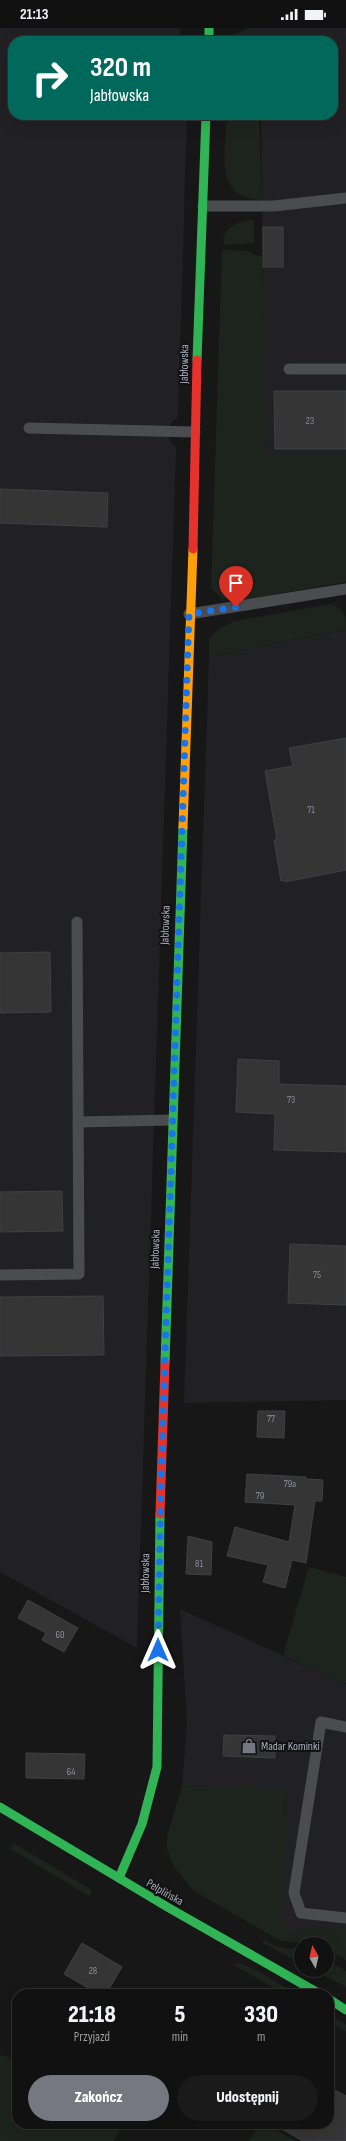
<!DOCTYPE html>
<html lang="pl">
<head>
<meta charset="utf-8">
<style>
	body { margin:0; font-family:"Sofia Sans Condensed",sans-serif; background:#1a1a1a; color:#f1f3f6; height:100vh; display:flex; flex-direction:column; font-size:15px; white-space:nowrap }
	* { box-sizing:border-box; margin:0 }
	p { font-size:13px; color:#9c9d9f }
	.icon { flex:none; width:22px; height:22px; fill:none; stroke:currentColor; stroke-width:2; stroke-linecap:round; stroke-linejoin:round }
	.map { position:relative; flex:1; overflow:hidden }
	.details { position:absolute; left:12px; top:1961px; width:322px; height:140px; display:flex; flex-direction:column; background:#111; border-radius:16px; box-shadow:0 4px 16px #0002,0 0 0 1px #303131 }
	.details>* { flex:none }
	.banner { position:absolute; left:8px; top:8px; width:330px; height:84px; border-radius:16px; box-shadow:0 4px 16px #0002,0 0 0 1px #303131; background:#00695c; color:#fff; overflow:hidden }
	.needle { width:26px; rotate:352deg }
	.tools { position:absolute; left:294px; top:1909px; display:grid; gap:8px }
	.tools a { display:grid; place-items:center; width:40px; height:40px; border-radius:50%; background:#111; box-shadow:0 4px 16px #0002,0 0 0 1px #303131; font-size:20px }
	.pin { position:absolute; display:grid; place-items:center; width:34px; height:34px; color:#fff; margin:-41px -17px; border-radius:50% 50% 50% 0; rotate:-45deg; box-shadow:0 0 4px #0007 }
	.pin .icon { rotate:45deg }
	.me { position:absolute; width:44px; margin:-22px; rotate:0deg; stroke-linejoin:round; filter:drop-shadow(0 0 3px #0008) }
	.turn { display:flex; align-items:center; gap:14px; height:84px; padding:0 16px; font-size:18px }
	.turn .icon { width:52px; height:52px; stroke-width:2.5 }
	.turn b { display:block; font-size:28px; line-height:34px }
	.eta { display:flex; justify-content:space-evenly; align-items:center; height:68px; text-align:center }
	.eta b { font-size:24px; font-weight:800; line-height:28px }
	.button { display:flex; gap:8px; margin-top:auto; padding:8px 16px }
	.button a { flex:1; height:46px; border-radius:24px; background:#757880; color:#fff; font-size:16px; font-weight:800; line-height:46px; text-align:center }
	.button a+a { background:#1a1a1a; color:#f1f3f6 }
	.status { display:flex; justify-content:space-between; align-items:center; height:28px; padding:0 20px; background:#111; direction:ltr }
	.status svg { height:11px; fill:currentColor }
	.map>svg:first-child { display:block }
	.built { fill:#212123 }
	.green { fill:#1d241e }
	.building { fill:#353536; stroke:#3f4043 }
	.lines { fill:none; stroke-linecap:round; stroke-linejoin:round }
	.lane { stroke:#4b4c50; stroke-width:11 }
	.fast { stroke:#30b455; stroke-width:9 }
	.slow { stroke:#ff9f0a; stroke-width:9 }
	.jam { stroke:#e5322d; stroke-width:9 }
	.route { stroke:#1a73e8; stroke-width:7; stroke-dasharray:0 12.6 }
	.labels { text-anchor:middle; stroke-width:4; stroke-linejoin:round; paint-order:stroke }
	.number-label { font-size:10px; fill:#8b8f98 }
	.street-label { font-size:12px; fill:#a8adb8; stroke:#111113 }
	.poi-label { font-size:12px; fill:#a8adb8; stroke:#111113; text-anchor:start }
</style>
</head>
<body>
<div class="status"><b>21:13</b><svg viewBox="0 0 49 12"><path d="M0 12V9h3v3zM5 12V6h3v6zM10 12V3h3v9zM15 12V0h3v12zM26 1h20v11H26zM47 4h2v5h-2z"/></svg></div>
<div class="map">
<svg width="346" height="2113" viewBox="0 0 346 2113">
	<rect width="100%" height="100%" fill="#171717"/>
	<g class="built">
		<polygon points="0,0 180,0 180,13 13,13 13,87 187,87 178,389 170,396 169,411 176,420 137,1620 0,1544"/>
		<polygon points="251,0 346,0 346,428 268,428 264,353 261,87 333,87 333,13 251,13"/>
		<polygon points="346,601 346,1372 184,1375 209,629"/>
		<polygon points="180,1581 346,1656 346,1922 336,1916 281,1913 286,1762 182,1758 187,1694"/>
	</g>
	<g class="green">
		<polygon points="248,0 251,0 252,13 230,13 231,8"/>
		<path d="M227,87H259L262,172C212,170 226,123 227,87Z"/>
		<path d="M254,192V215L224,217C220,199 239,193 254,192Z"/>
		<polygon points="222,222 249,223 254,227 262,228 268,428 346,428 346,554 236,573 222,571 211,560"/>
		<path d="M331,576C345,581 346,587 346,601L209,629V610L219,601L235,593Z"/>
		<polygon points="309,1539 346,1549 346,1656 283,1627"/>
		<polygon points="182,1758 286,1761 282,1908 283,1902 299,1909 308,1897 346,1903 346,1932 327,1921 327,1916 281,1913 194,1863 174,1839 167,1821 167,1808"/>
		<polygon points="15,1816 92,1862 89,1868 9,1820"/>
		<polygon points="264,1912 276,1918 301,1923 301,1935 263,1915"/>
		<polygon points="327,1932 346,1943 346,1959 314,1942 327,1942"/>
		<polygon points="239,1935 260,1944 296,1966 284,1966 234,1937"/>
		<polygon points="336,1990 346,1997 346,2004 329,1994 330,1991"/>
		<polygon points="0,2027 17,2031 17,2096 123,2096 113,2113 0,2113"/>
		<polygon points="260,2096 266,2096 295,2113 249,2113"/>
	</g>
	<g class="building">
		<rect x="263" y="199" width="20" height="40"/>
		<polygon points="274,363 346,363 346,421 275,421"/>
		<polygon points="0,461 108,465 107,499 0,495"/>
		<polygon points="346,710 346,842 285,854 285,852 281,853 274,812 277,812 265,743 293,738 289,720"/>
		<polygon points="50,924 51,984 0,985 0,925"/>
		<polygon points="238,1031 279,1033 279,1056 346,1058 346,1124 274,1122 275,1086 236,1084"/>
		<polygon points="62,1163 63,1203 0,1204 0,1164"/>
		<polygon points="290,1216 346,1218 346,1277 288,1275"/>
		<polygon points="103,1268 104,1327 0,1328 0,1269"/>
		<polygon points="258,1383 285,1383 284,1410 257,1409"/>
		<polygon points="247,1446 306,1449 306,1451 323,1452 322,1473 315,1473 306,1535 292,1532 285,1560 263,1554 268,1537 227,1528 235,1499 289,1514 295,1477 245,1474"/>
		<polygon points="188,1508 212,1514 211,1547 186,1546"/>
		<polygon points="28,1572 78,1600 64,1624 42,1612 46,1605 18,1590"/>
		<polygon points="224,1707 275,1708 275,1730 223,1728"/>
		<polygon points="26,1725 85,1726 84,1751 26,1750"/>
		<polygon points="82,1915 122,1939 106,1966 98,1966 64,1946"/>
		<polygon points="329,2059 346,2068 346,2113 303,2113 273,2096 329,2096"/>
	</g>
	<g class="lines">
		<g class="lane">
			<polyline points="203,178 274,178 346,170"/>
			<polyline points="289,341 346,341"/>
			<polyline points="29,400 195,404"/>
			<polyline points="189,586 346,561"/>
			<polyline points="78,1094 172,1092"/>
			<polyline points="0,1247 79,1246 77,894"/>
			<polyline points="346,1699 321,1694 294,1865 301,1885 346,1890"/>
		</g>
		<g class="fast">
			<polyline points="209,0 209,13"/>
			<polyline points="197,332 206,87"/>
			<polyline points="165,1335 183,799"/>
			<polyline points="0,1779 169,1880 320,1966"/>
			<polyline points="119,1850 142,1796 157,1739 160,1486"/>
			<polyline points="329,1971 346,1982"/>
		</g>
		<polyline class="slow" points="183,799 193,521"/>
		<g class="jam">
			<polyline points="193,521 197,332"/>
			<polyline points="160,1486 165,1335"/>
		</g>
	</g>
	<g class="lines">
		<polyline class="route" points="158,1622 161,1451 189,586 236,579"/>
	</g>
	<defs>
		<g id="shop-bare" transform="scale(1.2)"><path d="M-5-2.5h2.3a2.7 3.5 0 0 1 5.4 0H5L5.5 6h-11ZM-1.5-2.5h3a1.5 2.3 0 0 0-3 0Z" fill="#757880" stroke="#111113" stroke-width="2.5" paint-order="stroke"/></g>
	</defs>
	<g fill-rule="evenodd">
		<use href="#shop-bare" x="249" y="1718"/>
	</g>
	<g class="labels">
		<g class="number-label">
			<text x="310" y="396">23</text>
			<text x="311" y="785">71</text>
			<text x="291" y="1075">73</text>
			<text x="317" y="1250">75</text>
			<text x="271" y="1394">77</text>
			<text x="290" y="1459">79a</text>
			<text x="260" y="1471">79</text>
			<text x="199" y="1539">81</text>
			<text x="60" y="1610">60</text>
			<text x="71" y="1747">64</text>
			<text x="93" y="1946">28</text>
		</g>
		<g class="street-label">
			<text transform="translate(184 336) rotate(-89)" y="4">Jabłowska</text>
			<text transform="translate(165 897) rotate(-88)" y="4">Jabłowska</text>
			<text transform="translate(155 1221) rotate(-88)" y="4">Jabłowska</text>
			<text transform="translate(145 1545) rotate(-89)" y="4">Jabłowska</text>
			<text transform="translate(165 1864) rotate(30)" y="4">Pelplińska</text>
		</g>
		<g class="poi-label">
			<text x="261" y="1722">Madar Kominki</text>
		</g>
	</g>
</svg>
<div class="tools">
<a><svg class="needle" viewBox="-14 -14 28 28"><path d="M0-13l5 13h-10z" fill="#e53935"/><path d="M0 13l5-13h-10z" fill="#9c9d9f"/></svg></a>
</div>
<div class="pin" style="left:236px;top:579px;background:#d93025"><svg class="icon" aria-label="arrive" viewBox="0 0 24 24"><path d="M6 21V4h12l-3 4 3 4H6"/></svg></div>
<svg class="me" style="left:158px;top:1622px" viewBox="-20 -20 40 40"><path d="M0-17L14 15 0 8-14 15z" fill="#1a73e8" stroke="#fff" stroke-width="4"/></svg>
<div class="banner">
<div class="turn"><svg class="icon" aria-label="right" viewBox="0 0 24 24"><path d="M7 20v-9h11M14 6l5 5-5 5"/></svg><div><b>320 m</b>Jabłowska</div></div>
</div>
<section class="details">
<div class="eta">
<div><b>21:18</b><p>Przyjazd</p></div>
<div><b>5</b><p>min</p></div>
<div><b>330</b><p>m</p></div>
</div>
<div class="button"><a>Zakończ</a><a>Udostępnij</a></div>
</section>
</div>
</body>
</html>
